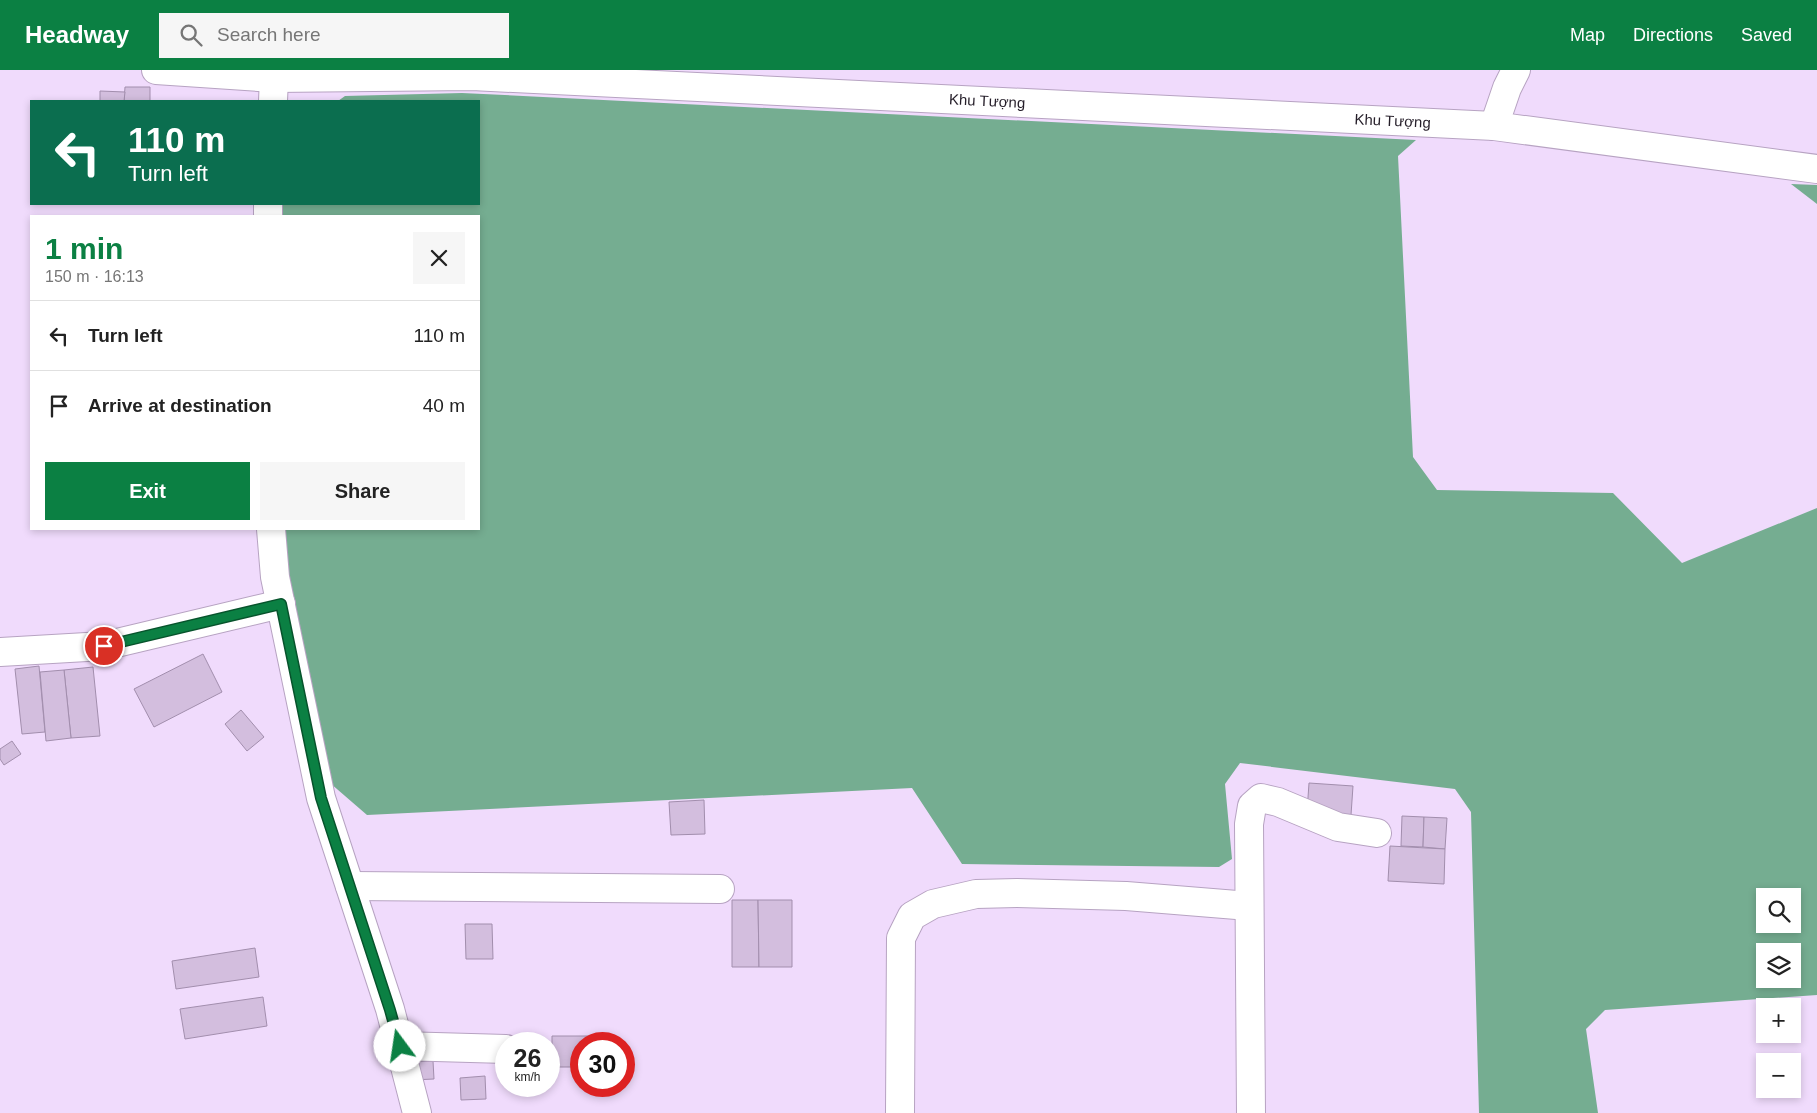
<!DOCTYPE html>
<html lang="en">
<head>
<meta charset="utf-8">
<style>
	body { margin:0; font-family:Helvetica,sans-serif; background:#f6f6f6; color:#222; height:100vh; display:flex; flex-direction:column; font-size:19px; white-space:nowrap }
	* { box-sizing:border-box; margin:0 }
	p { font-size:16px; color:#767676 }
	.icon { flex:none; width:28px; height:28px; fill:none; stroke:currentColor; stroke-width:2; stroke-linecap:round; stroke-linejoin:round }
	.map { position:relative; flex:1; overflow:hidden }
	.sheet { position:absolute; left:30px; top:145px; width:450px; height:315px; display:flex; flex-direction:column; background:#fff; border-radius:0px; box-shadow:0 2px 8px #0003 }
	.sheet>* { flex:none }
	.top-card { position:absolute; left:30px; top:30px; width:450px; height:105px; border-radius:0px; box-shadow:0 2px 8px #0003; background:#0b6e4f; color:#fff; overflow:hidden }
	.buttons { position:absolute; left:1756px; top:818px; display:grid; gap:10px }
	.buttons a { display:grid; place-items:center; width:45px; height:45px; border-radius:0px; background:#fff; box-shadow:0 2px 8px #0003; font-size:25px }
	.speed { position:absolute; left:495px; top:962px; display:flex; gap:10px; font-size:25px; font-weight:700; text-align:center }
	.speed>* { display:grid; place-content:center; width:65px; height:65px; border-radius:50%; background:#fff; box-shadow:0 2px 8px #0003; line-height:1 }
	.speed small { font-size:12px; font-weight:400 }
	.speed .limit { border:8px solid #d22; background:#fff; color:#111 }
	.pin { position:absolute; display:grid; place-items:center; width:42px; height:42px; color:#fff; margin:-21px; border:2px solid #fff; border-radius:50%; box-shadow:0 1px 5px #0007 }
	.me { position:absolute; width:55px; margin:-28px; rotate:346deg; stroke-linejoin:round; filter:drop-shadow(0 0 4px #0008) }
	.turn { display:flex; align-items:center; gap:18px; height:105px; padding:0 15px; font-size:22px }
	.turn .icon { width:65px; height:65px; stroke-width:2.5 }
	.turn b { display:block; font-size:35px; line-height:42px }
	.round { display:grid; place-items:center; flex:none; width:52px; height:52px; border-radius:0px; background:#f6f6f6 }
	.overview { display:flex; align-items:center; justify-content:space-between; height:85px; padding:0 15px }
	h1 { font-size:30px; font-weight:800; line-height:38px; color:#0b8043 }
	.primary-button { display:flex; gap:10px; margin-top:auto; padding:10px 15px }
	.primary-button a { flex:1; height:58px; border-radius:0px; background:#0b8043; color:#fff; font-size:20px; font-weight:800; line-height:58px; text-align:center }
	.primary-button a+a { background:#f6f6f6; color:#222 }
	ul { padding:0; list-style:none }
	li { display:flex; align-items:center; gap:15px; height:70px; padding:0 15px; border-top:1px solid #e0e0e0 }
	li div { flex:1 }
	li b { display:block; font-size:19px }
	li em { font-style:normal }
	header { display:flex; align-items:center; gap:30px; box-sizing:border-box; height:70px; padding:0 25px; background:#0b8043; color:#fff }
	header strong { font-size:24px }
	nav { display:flex; gap:28px; margin-inline-start:auto; font-size:18px }
	.search { width:350px; height:45px; background:#f6f6f6; display:flex; align-items:center; gap:12px; box-sizing:border-box; padding:0 18px; border-radius:0px; color:#767676; font-size:19px }
	.map>svg:first-child { display:block }
	.forest { fill:#75ad91; fill-rule:evenodd }
	.building { fill:#d3bede; stroke:#a28ead }
	.lines { fill:none; stroke-linecap:round; stroke-linejoin:round }
	.minor-casing { stroke:#b7a3c2; stroke-width:30 }
	.minor { stroke:#fff; stroke-width:28 }
	.route-casing { stroke:#07532c; stroke-width:12 }
	.route { stroke:#0b8043; stroke-width:9 }
	.labels { text-anchor:middle; stroke-width:4.5; stroke-linejoin:round; paint-order:stroke }
	.street-label { font-size:15px; fill:#251e29; stroke:#f0dbfc }
</style>
</head>
<body>
<header>
<strong>Headway</strong>
<div class="search"><svg class="icon" aria-label="search" viewBox="0 0 24 24"><circle cx="10" cy="10" r="6"/><path d="M15 15l6 6"/></svg>Search here</div>
<nav><a>Map</a><a>Directions</a><a>Saved</a></nav>
</header>
<div class="map">
<svg width="1817" height="1043" viewBox="0 0 1817 1043">
	<rect width="100%" height="100%" fill="#f0dbfc"/>
	<g class="forest">
		<path d="M462,23L1416,70L1398,86L1413,387L1437,420L1613,423L1682,493L1817,438V925L1605,940L1586,959L1598,1043H1479L1471,742L1455,719L1240,693L1225,714L1232,789L1219,797L962,794L912,718L367,745L330,713L288,505L284,459H479V146H276L279,134H479V31H338L345,26ZM1765,826H1792V854H1765ZM1765,881H1792V909H1765Z"/>
		<polygon points="1791,114 1817,115 1817,134"/>
	</g>
	<g class="building">
		<polygon points="125,17 150,17 150,31 124,31"/>
		<polygon points="100,21 125,22 124,31 100,31"/>
		<polygon points="203,584 222,622 154,657 134,619"/>
		<polygon points="39,596 45,662 22,664 15,599"/>
		<polygon points="93,597 100,666 71,668 64,600"/>
		<polygon points="64,600 71,668 46,671 40,602"/>
		<polygon points="241,640 264,667 247,681 225,654"/>
		<polygon points="12,671 21,684 4,695 0,689 0,679"/>
		<polygon points="1309,713 1353,716 1351,745 1307,742"/>
		<polygon points="704,730 705,764 671,765 669,732"/>
		<polygon points="1402,746 1424,747 1423,777 1401,776"/>
		<polygon points="1424,747 1447,748 1445,779 1423,777"/>
		<polygon points="1390,776 1445,779 1444,814 1388,811"/>
		<polygon points="732,830 758,830 759,897 732,897"/>
		<polygon points="758,830 792,830 792,897 759,897"/>
		<polygon points="465,854 492,854 493,889 466,889"/>
		<polygon points="255,878 259,907 176,919 172,891"/>
		<polygon points="263,927 267,956 185,969 180,939"/>
		<polygon points="552,966 590,966 590,974 581,974 581,997 552,997"/>
		<polygon points="433,991 434,1009 412,1010 411,992"/>
		<polygon points="485,1006 486,1029 461,1030 460,1008"/>
	</g>
	<g class="lines">
		<g class="minor-casing">
			<g id="minor">
				<path id="s1" d="M156,0L274,8L472,6L1494,56L1817,99"/>
				<polyline points="273,31 274,8"/>
				<polyline points="1494,56 1507,18 1516,0"/>
				<polyline points="268,146 268,134"/>
				<polyline points="271,459 275,507 321,728 390,939 417,1043"/>
				<polyline points="0,582 104,576 281,534"/>
				<polyline points="350,816 720,819"/>
				<polyline points="400,976 506,979"/>
				<polyline points="900,1043 901,868 912,846 933,834 976,824 1017,823 1126,826 1249,836"/>
				<polyline points="1251,1043 1249,754 1252,736 1261,728 1278,732 1338,757 1377,763"/>
			</g>
		</g>
		<use href="#minor" class="minor"/>
	</g>
	<g class="lines">
		<g class="route-casing">
			<polyline id="route" points="104,576 281,534 321,728 390,940 400,976"/>
		</g>
		<use href="#route" class="route"/>
	</g>
	<g class="labels">
		<g class="street-label">
			<text dy="5" stroke="none"><textPath href="#s1" startOffset="832">Khu Tượng</textPath></text>
			<text dy="5" stroke="none"><textPath href="#s1" startOffset="1238">Khu Tượng</textPath></text>
		</g>
	</g>
</svg>
<div class="buttons">
<a><svg class="icon" aria-label="search" viewBox="0 0 24 24"><circle cx="10" cy="10" r="6"/><path d="M15 15l6 6"/></svg></a>
<a><svg class="icon" aria-label="layers" viewBox="0 0 24 24"><path d="M12 4l9 5-9 5-9-5zM3 14l9 5 9-5"/></svg></a>
<a>+</a>
<a>−</a>
</div>
<div class="speed"><div>26<small>km/h</small></div><div class="limit">30</div></div>
<div class="pin" style="left:104px;top:576px;background:#d93025"><svg class="icon" aria-label="arrive" viewBox="0 0 24 24"><path d="M6 21V4h12l-3 4 3 4H6"/></svg></div>
<svg class="me" style="left:400px;top:976px" viewBox="-20 -20 40 40"><circle r="19" fill="#fff"/><path d="M0-13L10 11 0 6-10 11z" fill="#0b8043"/></svg>
<div class="top-card">
<div class="turn"><svg class="icon" aria-label="left" viewBox="0 0 24 24"><path d="M17 20v-9H6M10 6l-5 5 5 5"/></svg><div><b>110 m</b>Turn left</div></div>
</div>
<section class="sheet">
<div class="overview"><div><h1>1 min</h1><p>150 m · 16:13</p></div><a class="round"><svg class="icon" aria-label="close" viewBox="0 0 24 24"><path d="M6 6l12 12M18 6L6 18"/></svg></a></div>
<ul>
<li><svg class="icon" aria-label="left" viewBox="0 0 24 24"><path d="M17 20v-9H6M10 6l-5 5 5 5"/></svg><div><b>Turn left</b></div><em>110 m</em></li>
<li><svg class="icon" aria-label="arrive" viewBox="0 0 24 24"><path d="M6 21V4h12l-3 4 3 4H6"/></svg><div><b>Arrive at destination</b></div><em>40 m</em></li>
</ul>
<div class="primary-button"><a>Exit</a><a>Share</a></div>
</section>
</div>
</body>
</html>
